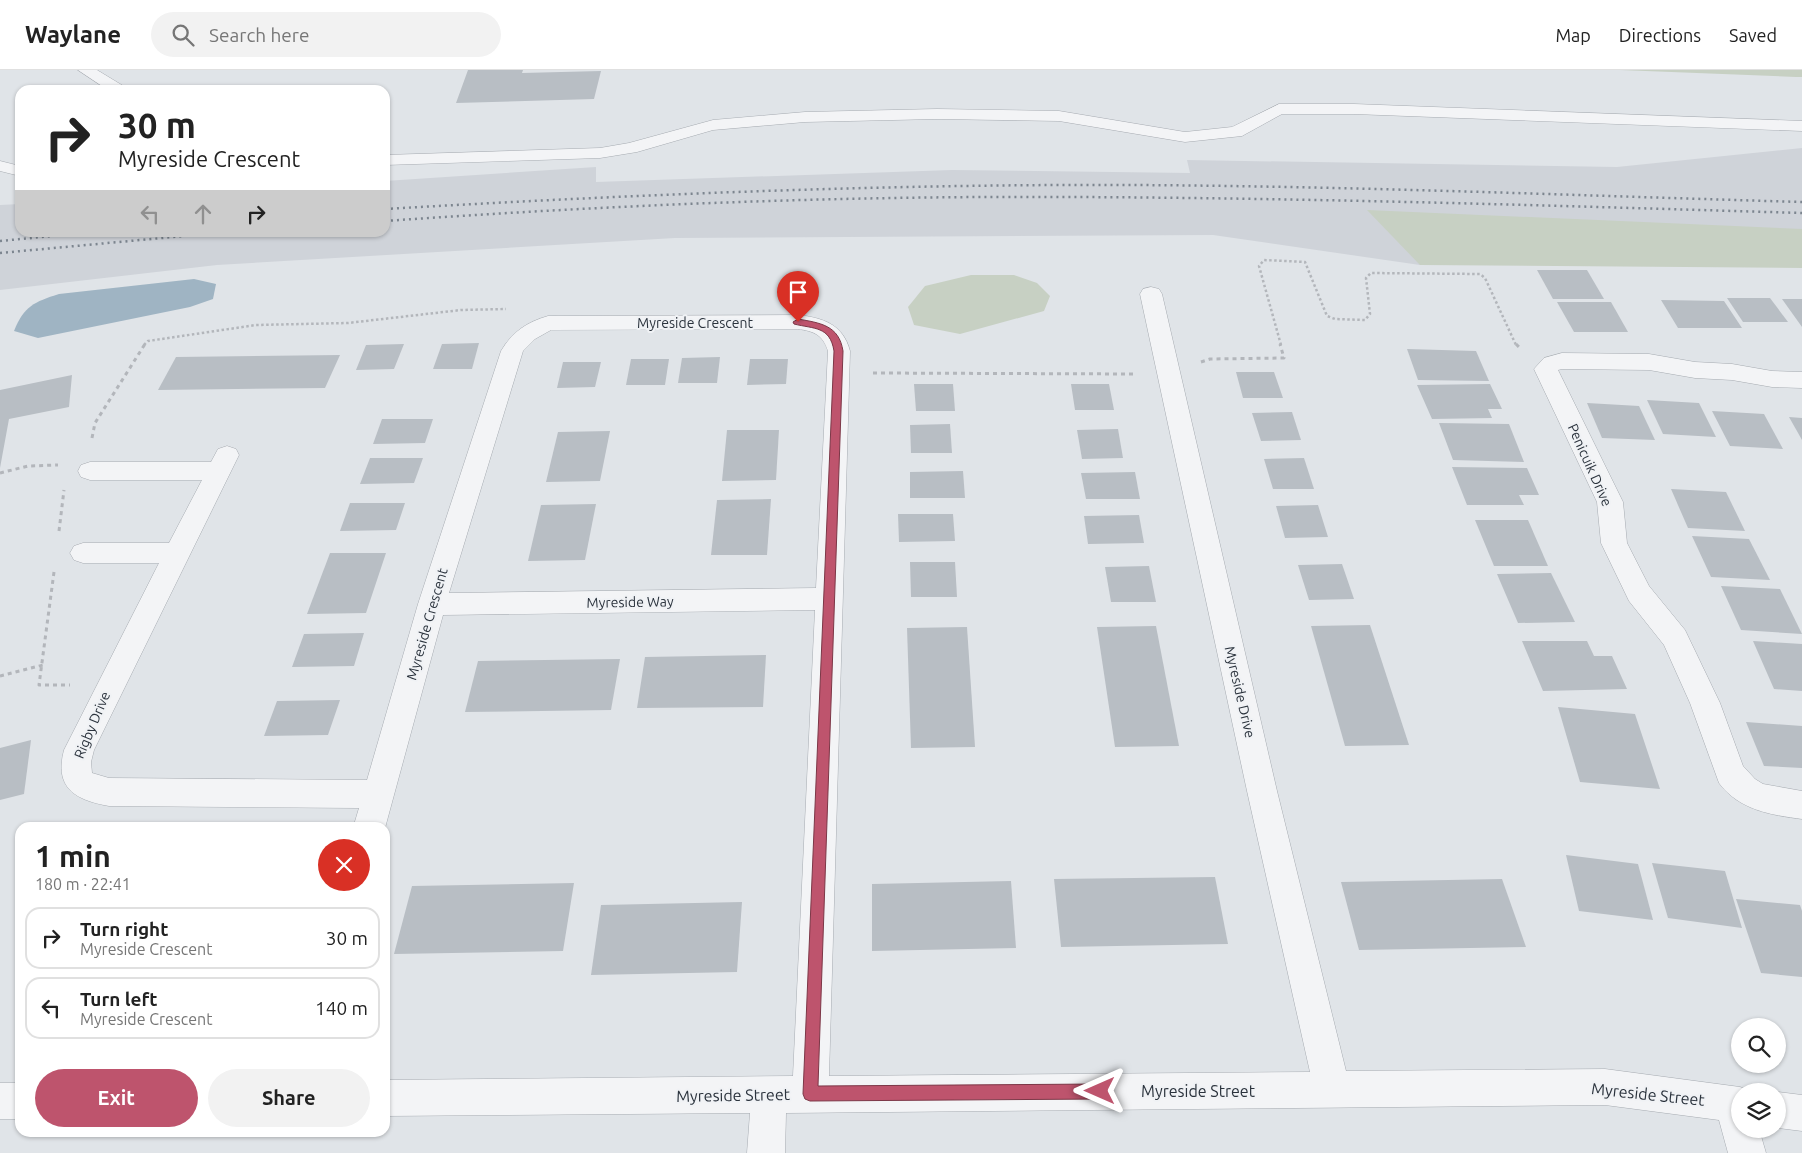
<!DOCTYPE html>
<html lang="en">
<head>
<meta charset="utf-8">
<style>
	body { margin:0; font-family:Ubuntu,sans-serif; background:#f2f2f2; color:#222; height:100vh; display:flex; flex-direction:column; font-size:19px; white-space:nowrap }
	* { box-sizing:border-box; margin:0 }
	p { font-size:16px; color:#767676 }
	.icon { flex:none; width:28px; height:28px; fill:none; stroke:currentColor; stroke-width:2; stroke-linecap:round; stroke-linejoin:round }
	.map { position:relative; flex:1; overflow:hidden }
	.panel { position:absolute; left:15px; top:752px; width:375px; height:315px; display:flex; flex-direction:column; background:#fff; border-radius:15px; box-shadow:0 1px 4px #0004 }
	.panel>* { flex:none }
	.guide { position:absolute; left:15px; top:15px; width:375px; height:152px; border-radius:15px; box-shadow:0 1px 4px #0004; background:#fff; color:#222; overflow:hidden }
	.buttons { position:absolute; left:1731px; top:948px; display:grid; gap:10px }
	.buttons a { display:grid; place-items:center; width:55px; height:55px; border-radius:50%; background:#fff; box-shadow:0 1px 4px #0004; font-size:25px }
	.pin { position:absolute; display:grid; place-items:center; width:42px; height:42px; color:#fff; margin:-51px -21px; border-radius:50% 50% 50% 0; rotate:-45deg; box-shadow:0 0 5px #0007 }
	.pin .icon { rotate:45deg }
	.me { position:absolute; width:55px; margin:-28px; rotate:270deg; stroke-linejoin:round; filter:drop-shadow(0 0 4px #0008) }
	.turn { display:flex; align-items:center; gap:18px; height:105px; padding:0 20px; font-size:22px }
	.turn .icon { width:65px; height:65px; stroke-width:2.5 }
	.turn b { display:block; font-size:35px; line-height:42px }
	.lanes { display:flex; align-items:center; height:48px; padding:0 20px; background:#0003; justify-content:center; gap:25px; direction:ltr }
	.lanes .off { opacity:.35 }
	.round { display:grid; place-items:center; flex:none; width:52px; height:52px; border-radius:26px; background:#f2f2f2 }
	.head { display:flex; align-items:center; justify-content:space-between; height:85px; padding:0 20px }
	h1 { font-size:30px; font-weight:700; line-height:38px }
	.cta { display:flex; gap:10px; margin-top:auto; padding:10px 20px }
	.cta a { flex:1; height:58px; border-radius:30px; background:#be546d; color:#fff; font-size:20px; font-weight:700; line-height:58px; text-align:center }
	.cta a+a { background:#f2f2f2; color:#222 }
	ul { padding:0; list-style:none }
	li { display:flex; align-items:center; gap:15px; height:62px; margin:0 10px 8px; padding:0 10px; border:2px solid #e0e0e0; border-radius:15px }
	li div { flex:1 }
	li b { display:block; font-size:19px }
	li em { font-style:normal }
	header { display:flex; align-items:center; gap:30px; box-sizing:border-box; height:70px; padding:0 25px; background:#fff; border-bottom:1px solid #e0e0e0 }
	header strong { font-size:24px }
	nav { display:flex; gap:28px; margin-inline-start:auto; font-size:18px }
	.search { width:350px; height:45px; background:#f2f2f2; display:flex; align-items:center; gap:12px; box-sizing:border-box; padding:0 18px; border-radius:28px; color:#767676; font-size:19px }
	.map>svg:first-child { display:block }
	.built { fill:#cfd3d9 }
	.green { fill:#c7d0c3 }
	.water { fill:#9fb4c3 }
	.building { fill:#b8bec4 }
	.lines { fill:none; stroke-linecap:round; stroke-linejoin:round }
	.lane-casing { stroke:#a6abb1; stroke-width:1 }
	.street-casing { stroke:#a6abb1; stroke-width:1 }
	.path-far1 { stroke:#b3b6bb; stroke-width:2.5; stroke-dasharray:2.5 2.5; stroke-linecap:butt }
	.path { stroke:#b3b6bb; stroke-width:3; stroke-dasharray:4 4; stroke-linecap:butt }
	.lane { fill:#f3f4f6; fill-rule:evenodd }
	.street { fill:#f3f4f6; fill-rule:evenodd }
	.rail { stroke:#7c858f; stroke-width:2.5; stroke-dasharray:2 4; stroke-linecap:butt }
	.route { fill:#be546d; stroke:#7c3747 }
	.labels { text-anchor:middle; stroke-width:4; stroke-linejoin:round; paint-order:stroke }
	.street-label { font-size:14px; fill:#2b333d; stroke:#f0f2f5 }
	.near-street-label { font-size:16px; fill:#2b333d; stroke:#f0f2f5 }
</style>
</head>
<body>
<header>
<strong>Waylane</strong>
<div class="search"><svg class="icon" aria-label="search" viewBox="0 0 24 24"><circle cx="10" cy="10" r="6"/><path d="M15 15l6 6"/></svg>Search here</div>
<nav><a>Map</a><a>Directions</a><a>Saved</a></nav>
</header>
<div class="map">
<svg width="1802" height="1083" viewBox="0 0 1802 1083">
	<rect width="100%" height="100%" fill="#e0e4e8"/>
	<polygon class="built" points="1802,78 1802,166 1420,195 1213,165 675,168 217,195 0,220 0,135 20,134 20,162 385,162 385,111 596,97 596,112 952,100 1190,103 1187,90 1617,97"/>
	<g class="green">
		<polygon points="1620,0 1802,0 1802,7 1796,7"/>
		<polygon points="1367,140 1802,159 1802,198 1420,195"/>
		<polygon points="971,205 1014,205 1037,213 1050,226 1044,241 960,264 914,255 908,237 925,216"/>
	</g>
	<path class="water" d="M194,209L216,214L213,229L190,237L38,268L14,261C24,236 34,232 59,224Z"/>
	<g class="building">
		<polygon points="468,0 523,0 522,3 601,1 594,29 456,33"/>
		<polygon points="1537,200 1587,200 1604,229 1553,229"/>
		<polygon points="1727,228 1770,228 1788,252 1743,252"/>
		<polygon points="1782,229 1802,229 1802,257"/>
		<polygon points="1661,230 1724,231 1742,258 1678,258"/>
		<polygon points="1557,232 1611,232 1628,262 1574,262"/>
		<polygon points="479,273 472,299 433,299 442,274"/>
		<polygon points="404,274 394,299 356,300 366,275"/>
		<polygon points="1407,279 1476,281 1489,311 1418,310"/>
		<polygon points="340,285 325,318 158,320 176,287"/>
		<polygon points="720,287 717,313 678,313 682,288"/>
		<polygon points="631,289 669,289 665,315 626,315"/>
		<polygon points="750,289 788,289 786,314 747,315"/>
		<polygon points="563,292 601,292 595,317 557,318"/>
		<polygon points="1236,302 1274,302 1283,328 1243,328"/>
		<polygon points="72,305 69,337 9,349 0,398 0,320"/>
		<polygon points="914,314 953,314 955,341 916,341"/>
		<polygon points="1071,314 1109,314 1114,340 1075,340"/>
		<polygon points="1490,314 1502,339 1488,339 1492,348 1432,349 1417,315"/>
		<polygon points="1647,330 1699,333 1716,367 1663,364"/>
		<polygon points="1587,333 1639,336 1655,370 1602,368"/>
		<polygon points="1712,341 1764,344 1783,379 1730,376"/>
		<polygon points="1292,342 1301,370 1261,371 1252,343"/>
		<polygon points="1789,347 1802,348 1802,370"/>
		<polygon points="382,349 433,349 425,373 373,374"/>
		<polygon points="1439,353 1509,354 1524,392 1453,390"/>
		<polygon points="950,354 952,383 911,383 910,355"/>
		<polygon points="1118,359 1123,388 1082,389 1077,360"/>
		<polygon points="727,360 779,360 776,410 722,411"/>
		<polygon points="610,361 600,411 546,412 558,362"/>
		<polygon points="370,388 423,388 414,413 360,414"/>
		<polygon points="1304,388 1314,419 1273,419 1264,389"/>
		<polygon points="1452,397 1527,398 1539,425 1519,425 1524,435 1467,435"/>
		<polygon points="963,401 965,428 910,428 910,402"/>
		<polygon points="1135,402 1140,429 1086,429 1081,403"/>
		<polygon points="1671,419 1726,422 1745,461 1688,458"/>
		<polygon points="771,429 767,485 711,485 717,430"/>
		<polygon points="350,433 405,433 396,460 340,461"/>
		<polygon points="596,434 585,490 528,491 541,435"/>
		<polygon points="1318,435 1328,467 1285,468 1276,436"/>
		<polygon points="898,444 953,444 955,471 899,472"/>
		<polygon points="1139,445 1144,473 1088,474 1084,446"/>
		<polygon points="1475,450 1528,450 1548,496 1494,496"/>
		<polygon points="1692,466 1749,469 1770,510 1711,507"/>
		<polygon points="330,483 386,483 366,543 307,544"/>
		<polygon points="910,492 955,492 957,527 911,527"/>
		<polygon points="1342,494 1354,529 1309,530 1298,495"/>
		<polygon points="1149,496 1156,532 1111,532 1105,497"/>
		<polygon points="1551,503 1575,552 1518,553 1497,504"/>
		<polygon points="1721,516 1780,519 1802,564 1741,560"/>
		<polygon points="1370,555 1409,675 1345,676 1311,556"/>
		<polygon points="1156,556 1179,676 1115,677 1097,557"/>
		<polygon points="967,557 975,677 911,678 907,558"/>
		<polygon points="364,563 354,596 292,597 304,564"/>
		<polygon points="1522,571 1587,571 1594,586 1612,586 1627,619 1543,621"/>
		<polygon points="1753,571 1802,574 1802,621 1774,619"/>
		<polygon points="766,585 763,637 637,638 645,587"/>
		<polygon points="620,589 611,640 465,642 478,591"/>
		<polygon points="340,630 328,665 264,666 277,631"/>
		<polygon points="1558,637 1635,644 1660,719 1580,712"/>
		<polygon points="1746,652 1802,656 1802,698 1764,696"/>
		<polygon points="31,670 24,724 0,730 0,678"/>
		<polygon points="1566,785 1638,794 1653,850 1579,841"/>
		<polygon points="1652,793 1725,801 1742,858 1668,848"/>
		<polygon points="1215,807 1228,874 1061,877 1054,809"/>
		<polygon points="1502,809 1526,877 1359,880 1341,812"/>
		<polygon points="1011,811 1016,878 872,881 872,814"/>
		<polygon points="574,813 563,881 394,884 412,816"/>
		<polygon points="1736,829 1800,835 1802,841 1802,907 1761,903"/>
		<polygon points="742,832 737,902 591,905 601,835"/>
	</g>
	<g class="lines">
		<g class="lane-casing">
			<g id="lane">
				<polygon points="78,0 97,0 125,17 127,20 108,20"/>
				<polygon points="1279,34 1354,34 1802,51 1802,61 1354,44 1282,44 1242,66 1185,72 1059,51 937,49 805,52 713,60 637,82 600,88 385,95 385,85 600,78 629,73 713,50 805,42 937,39 1059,41 1185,62 1232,57"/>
				<polygon points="0,91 20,96 20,106 0,101"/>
			</g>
		</g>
		<g class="street-casing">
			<g id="street">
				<path d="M1151,217L1159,219L1162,224L1277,721L1346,1001L1605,999L1740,1017L1751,1021H1740V1059H1759L1766,1083H1728L1719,1050L1605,1035L786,1043L785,1083H747L750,1043L385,1046V1010L793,1006L815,540L443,545L385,758H353L359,738L109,736C75,730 54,718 64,680L159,493H83L74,490L70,483L74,476L83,473H169L202,410H90L81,407L78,401L81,395L90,392H211L218,379L227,376L236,379L239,385L94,680L91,692L92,703L109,708L367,710L418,534L501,281C512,262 527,252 548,246L798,245C823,248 843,254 850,281L829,1006L1310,1002L1247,721L1140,224L1143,219ZM798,259C814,261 823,265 828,281L816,518L449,523L523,281L535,269L551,260Z"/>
				<path d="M1562,283L1649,284L1695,292L1732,294L1772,301L1802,302V318L1772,317L1732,310L1695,308L1649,300L1562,299L1558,300L1623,432L1627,473L1649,516L1685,560L1720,633L1743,696L1755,709L1763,714L1802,721V749C1771,745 1739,740 1719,713L1690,633L1664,575L1629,531L1601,473L1597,432L1534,299L1544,288Z"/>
				<rect x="0" y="1013" width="20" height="36"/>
				<polygon points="1778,1022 1802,1025 1802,1061 1778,1058"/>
			</g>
		</g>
		<g class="path-far1">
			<polyline points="144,275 148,271 256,255 348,253 461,240 506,239"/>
			<polyline points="1281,275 1259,196 1264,190 1305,192 1327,246 1335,249 1365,250 1370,244 1366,208 1371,203 1480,204 1485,208 1516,275"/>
		</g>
		<g class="path">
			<polyline points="1516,274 1520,278"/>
			<polyline points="1201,292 1210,289 1284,288 1280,274"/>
			<polyline points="873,303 1135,304"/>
			<polyline points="92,368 95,353 145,274"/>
			<polyline points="0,403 28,396 58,395"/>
			<polyline points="59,461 64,420"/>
			<polyline points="54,502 39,615 70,615"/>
			<polyline points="0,606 43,595"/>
		</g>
		<use href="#lane" class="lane"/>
		<use href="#street" class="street"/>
		<g class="rail">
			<path d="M385,139C610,126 836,116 1061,115C1308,114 1555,125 1802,132"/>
			<path d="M385,151C584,137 783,128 983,127C1256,126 1529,135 1802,143"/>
			<polyline points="0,171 94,162"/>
			<polyline points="0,183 227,162"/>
		</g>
	</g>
	<path class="route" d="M798,249C820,253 839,255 843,281L818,1016L1100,1014L1105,1016L1108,1021L1105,1027L1100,1029L810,1031L805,1029L803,1024L834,281C830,256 814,259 794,254L793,252Z"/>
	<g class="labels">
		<g class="street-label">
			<text x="695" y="258">Myreside Crescent</text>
			<text transform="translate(1590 395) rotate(66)" y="5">Penicuik Drive</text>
			<text transform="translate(630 532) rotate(-1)" y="5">Myreside Way</text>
			<text transform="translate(427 554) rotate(-74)" y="5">Myreside Crescent</text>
			<text transform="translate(1240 622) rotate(77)" y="5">Myreside Drive</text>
			<text transform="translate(92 655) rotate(-67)" y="5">Rigby Drive</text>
		</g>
		<g class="near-street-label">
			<text x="1198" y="1027">Myreside Street</text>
			<text transform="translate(1648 1024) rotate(6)" y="6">Myreside Street</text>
			<text transform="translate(733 1025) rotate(-1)" y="6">Myreside Street</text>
		</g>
	</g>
</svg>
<div class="buttons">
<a><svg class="icon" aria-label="search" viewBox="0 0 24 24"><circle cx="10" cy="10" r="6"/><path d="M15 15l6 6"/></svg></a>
<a><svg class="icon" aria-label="layers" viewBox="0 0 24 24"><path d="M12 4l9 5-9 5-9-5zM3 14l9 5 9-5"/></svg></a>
</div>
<div class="pin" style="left:798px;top:252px;background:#d93025"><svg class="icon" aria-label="arrive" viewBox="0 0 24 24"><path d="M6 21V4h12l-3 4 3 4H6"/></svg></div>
<svg class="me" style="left:1100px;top:1021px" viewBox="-20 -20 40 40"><path d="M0-17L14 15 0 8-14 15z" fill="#be546d" stroke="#fff" stroke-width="4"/></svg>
<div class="guide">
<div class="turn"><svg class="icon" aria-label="right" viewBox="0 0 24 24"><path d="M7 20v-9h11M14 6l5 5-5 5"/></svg><div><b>30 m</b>Myreside Crescent</div></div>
<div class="lanes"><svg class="icon off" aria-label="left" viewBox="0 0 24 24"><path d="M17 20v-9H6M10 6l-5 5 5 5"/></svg><svg class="icon off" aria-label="ahead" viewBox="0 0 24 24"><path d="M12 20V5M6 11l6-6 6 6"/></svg><svg class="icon" aria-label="right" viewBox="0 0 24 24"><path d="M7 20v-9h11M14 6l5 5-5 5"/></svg></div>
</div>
<section class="panel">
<div class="head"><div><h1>1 min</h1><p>180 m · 22:41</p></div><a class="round" style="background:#d93025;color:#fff"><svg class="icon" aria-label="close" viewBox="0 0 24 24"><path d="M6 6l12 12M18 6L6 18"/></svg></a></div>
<ul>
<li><svg class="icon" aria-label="right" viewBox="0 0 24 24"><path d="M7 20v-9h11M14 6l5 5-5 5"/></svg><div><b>Turn right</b><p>Myreside Crescent</p></div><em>30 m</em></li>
<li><svg class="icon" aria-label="left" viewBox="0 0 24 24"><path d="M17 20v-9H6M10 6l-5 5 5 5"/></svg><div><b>Turn left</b><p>Myreside Crescent</p></div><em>140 m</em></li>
</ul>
<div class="cta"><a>Exit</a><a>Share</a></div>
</section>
</div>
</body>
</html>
